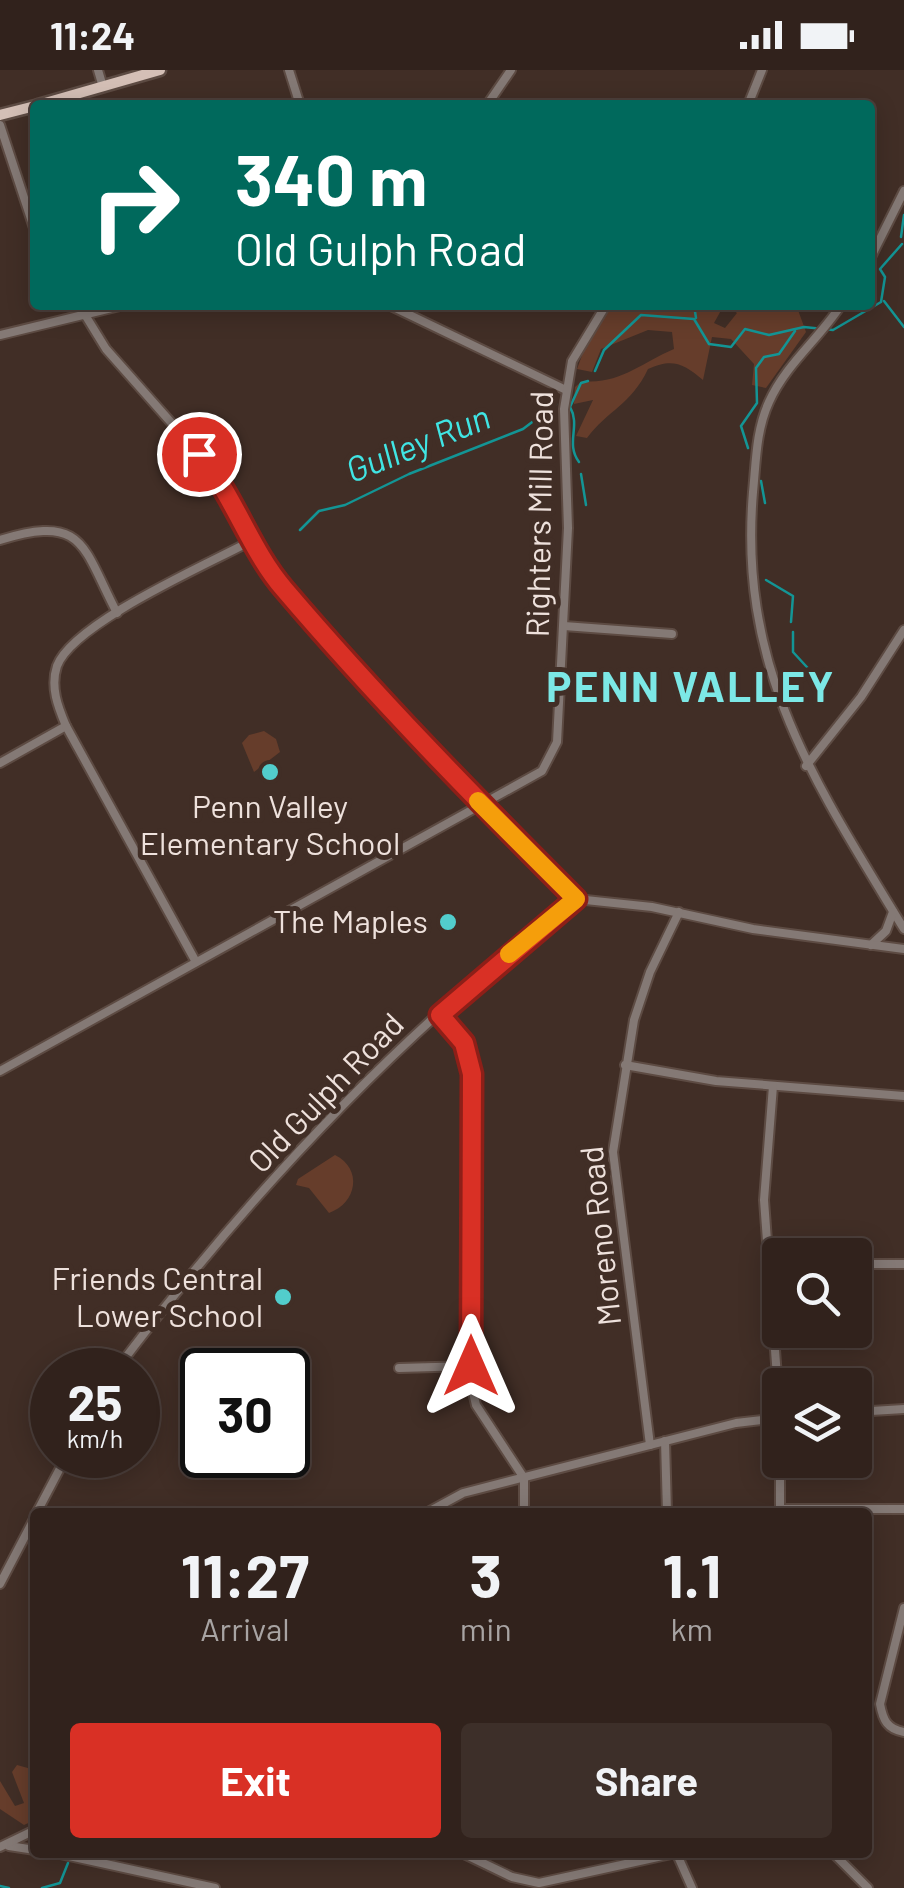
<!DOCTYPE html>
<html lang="en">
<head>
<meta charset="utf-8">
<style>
	body { margin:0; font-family:Barlow,sans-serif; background:#3d2f29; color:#f1f3f6; height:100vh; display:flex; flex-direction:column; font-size:38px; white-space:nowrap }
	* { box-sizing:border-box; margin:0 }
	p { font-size:32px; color:#a8a4a3 }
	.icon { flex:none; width:55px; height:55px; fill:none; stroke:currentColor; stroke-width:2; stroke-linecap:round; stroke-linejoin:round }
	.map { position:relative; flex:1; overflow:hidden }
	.details { position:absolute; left:30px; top:1438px; width:842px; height:350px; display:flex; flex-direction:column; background:#31221c; border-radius:10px; box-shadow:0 5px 25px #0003,0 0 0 2px #4c3f3b }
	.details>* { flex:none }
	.hud { position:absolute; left:30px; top:30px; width:845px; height:210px; border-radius:10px; box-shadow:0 5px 25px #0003,0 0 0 2px #4c3f3b; background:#00695c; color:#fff; overflow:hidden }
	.buttons { position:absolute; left:762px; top:1168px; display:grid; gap:20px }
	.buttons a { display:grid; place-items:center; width:110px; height:110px; border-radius:10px; background:#31221c; box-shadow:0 5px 25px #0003,0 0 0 2px #4c3f3b; font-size:50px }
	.speed { position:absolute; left:30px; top:1278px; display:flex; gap:20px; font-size:50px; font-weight:700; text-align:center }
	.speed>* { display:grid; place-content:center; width:130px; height:130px; border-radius:50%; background:#31221c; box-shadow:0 5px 25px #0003,0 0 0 2px #4c3f3b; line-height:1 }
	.speed small { font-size:25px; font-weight:400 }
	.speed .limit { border:5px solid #111; border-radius:15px; background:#fff; color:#111 }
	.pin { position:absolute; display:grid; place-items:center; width:85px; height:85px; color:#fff; margin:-42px; border:5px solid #fff; border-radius:50%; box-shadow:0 2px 10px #0007 }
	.me { position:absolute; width:110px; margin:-55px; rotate:0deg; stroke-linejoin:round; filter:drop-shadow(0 0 8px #0008) }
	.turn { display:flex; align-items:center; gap:35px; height:210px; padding:0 40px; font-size:45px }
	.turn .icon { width:130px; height:130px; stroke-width:2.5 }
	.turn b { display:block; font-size:70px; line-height:85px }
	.eta { display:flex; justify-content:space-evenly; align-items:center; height:170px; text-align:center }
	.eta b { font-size:60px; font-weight:700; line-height:70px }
	.primary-button { display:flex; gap:20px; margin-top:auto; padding:20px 40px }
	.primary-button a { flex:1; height:115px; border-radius:10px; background:#d93025; color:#fff; font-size:40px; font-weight:700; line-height:115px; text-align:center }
	.primary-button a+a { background:#3d2f29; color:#f1f3f6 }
	.status { display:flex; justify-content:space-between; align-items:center; height:70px; padding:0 50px; background:#31221c; direction:ltr }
	.status svg { height:28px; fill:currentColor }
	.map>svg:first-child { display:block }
	.green { fill:#663d2b }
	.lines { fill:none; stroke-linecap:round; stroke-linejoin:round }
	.stream { stroke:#139595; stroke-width:2.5 }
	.minor-casing { stroke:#5d4b43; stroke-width:12 }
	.major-casing { stroke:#5d4b43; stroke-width:15 }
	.minor { stroke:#847975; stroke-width:8 }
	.major { stroke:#d4bfb6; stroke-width:10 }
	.route-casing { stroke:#8d1f18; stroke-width:25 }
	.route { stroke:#d93025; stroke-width:18 }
	.slow { stroke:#f59e0b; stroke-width:18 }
	.poi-dot { fill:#52cdcc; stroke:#412e26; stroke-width:4 }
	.labels { text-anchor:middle; stroke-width:10; stroke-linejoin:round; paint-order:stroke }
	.street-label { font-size:32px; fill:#eee1dc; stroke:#412e26 }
	.poi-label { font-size:32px; fill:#eee1dc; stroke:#412e26; text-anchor:end }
	.water-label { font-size:35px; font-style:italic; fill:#40e5e4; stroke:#412e26 }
	.district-label { font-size:42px; font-weight:bold; letter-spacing:2.5px; fill:#7ce8e6; stroke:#412e26 }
</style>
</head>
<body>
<div class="status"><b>11:24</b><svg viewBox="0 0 49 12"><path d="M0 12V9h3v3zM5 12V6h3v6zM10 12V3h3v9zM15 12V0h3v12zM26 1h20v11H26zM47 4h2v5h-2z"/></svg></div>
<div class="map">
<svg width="904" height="1818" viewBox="0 0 904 1818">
	<rect width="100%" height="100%" fill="#412e26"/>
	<g class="green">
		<path d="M612,235H724L714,253L725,258L737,243L726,235H813L798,240L806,262L766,318L752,315L754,294L731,269L712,267L703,310C683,293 672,288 648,299C631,335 608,340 587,368L576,366L593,330L574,334L575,317L582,311C619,315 641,293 674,279L672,262L648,260L601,279L592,302L577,299L588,269Z"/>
		<polygon points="264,661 276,669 280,682 254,702 242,673 249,665"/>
		<path d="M335,1085C363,1099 357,1133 329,1143L309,1118L296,1115L298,1109Z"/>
		<polygon points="17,1695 35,1700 35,1750 24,1755 0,1739 0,1711 15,1736 24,1733 12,1702"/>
	</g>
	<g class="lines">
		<g class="stream">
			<polyline points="901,167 904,145"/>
			<polyline points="884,231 904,257"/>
			<polyline points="694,235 696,248"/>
			<polyline points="595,301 604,280 641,245 694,249 709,274 731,277 745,259 769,265 804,257 833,260 881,232 885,207 880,199 902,174"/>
			<polyline points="748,378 741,356 757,333 756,298 764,287 779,284 795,261"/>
			<path d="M579,392C565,373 581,356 570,337L581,313L588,311"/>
			<polyline points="581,404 586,435"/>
			<polyline points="761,411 765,433"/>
			<polyline points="300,460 319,441 345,435 409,404 523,359 556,334"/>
			<polyline points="766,510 793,526 791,552"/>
			<polyline points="793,562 793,582 817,608"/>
			<polyline points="0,1816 9,1818"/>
			<polyline points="42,1818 60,1813 68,1793"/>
		</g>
		<g class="minor-casing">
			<g id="minor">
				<polyline points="98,0 103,17"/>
				<polyline points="289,0 300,35"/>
				<polyline points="487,35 511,0"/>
				<polyline points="748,35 762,0"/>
				<polyline points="0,55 35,161"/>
				<polyline points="870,189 904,121"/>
				<polyline points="79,235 106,279 214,401 280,516 481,734 576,829"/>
				<polyline points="389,235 566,320"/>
				<path d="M841,235C819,269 786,294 769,332C756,360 756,392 753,422C738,601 816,714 904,859"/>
				<polyline points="0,265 124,235"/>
				<path d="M0,470C85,444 82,476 117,543"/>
				<polyline points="564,556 672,564"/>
				<polyline points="0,693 66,656"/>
				<polyline points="806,696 861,627 904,560"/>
				<polyline points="871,875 886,861 893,842"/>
				<path d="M196,892L66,656C58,637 50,617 57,596C73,553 208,494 251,471"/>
				<polyline points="439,945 464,973 472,1004 472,1318 476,1335 524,1408 524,1442"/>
				<polyline points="625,995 716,1011 904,1026"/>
				<polyline points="0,1001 542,701 557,672 568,458 564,339 572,291 606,235"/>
				<polyline points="773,1016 764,1130 780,1348 780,1442"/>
				<polyline points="855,1194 904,1194"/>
				<polyline points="399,1298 471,1296"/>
				<path d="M116,1300C248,1125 401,962 576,829L652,837L753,859L904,879"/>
				<polyline points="855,1342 904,1339"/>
				<polyline points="665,1371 667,1442"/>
				<polyline points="650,1375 613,1082 634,950 650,902 679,842"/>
				<polyline points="780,1439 904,1439"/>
				<polyline points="37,1442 67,1385"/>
				<polyline points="428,1442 463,1423 736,1353 780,1348"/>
				<polyline points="0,1514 35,1447"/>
				<path d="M904,1538L880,1634C883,1650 887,1659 904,1662"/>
				<polyline points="9,1776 35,1780"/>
				<polyline points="0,1777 35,1760"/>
				<polyline points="51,1782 215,1818"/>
				<polyline points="460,1782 512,1807 539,1813 676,1783"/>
				<polyline points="676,1782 692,1818"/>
				<polyline points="832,1782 868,1818"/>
			</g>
		</g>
		<g class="major-casing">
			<g id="major">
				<polyline points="38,35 160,0"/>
				<polyline points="0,45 35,36"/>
			</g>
		</g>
		<use href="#minor" class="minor"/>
		<use href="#major" class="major"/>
	</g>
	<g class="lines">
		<g class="route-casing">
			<path id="route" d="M199,384C234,425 249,478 284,519C376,627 476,729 576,829L440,945L464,973L472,1004L471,1296"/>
		</g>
		<use href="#route" class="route"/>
		<polyline class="slow" points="478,731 576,829 509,884"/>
	</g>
	<g class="poi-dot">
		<circle cx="270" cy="702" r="10"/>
		<circle cx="448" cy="852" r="10"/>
		<circle cx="283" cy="1227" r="10"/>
	</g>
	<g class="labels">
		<g class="street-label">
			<text transform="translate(540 444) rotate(-89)" y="11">Righters Mill Road</text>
			<text transform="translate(326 1023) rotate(-46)" y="11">Old Gulph Road</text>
			<text transform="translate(601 1166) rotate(-96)" y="11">Moreno Road</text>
		</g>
		<g class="poi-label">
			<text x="270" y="748" text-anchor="middle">Penn Valley<tspan x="270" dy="37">Elementary School</tspan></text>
			<text x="428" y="863">The Maples</text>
			<text x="263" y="1220">Friends Central<tspan x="263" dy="37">Lower School</tspan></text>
		</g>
		<g class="water-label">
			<text transform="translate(418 374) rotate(-22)" y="12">Gulley Run</text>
		</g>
		<g class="district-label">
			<text x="691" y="632">PENN VALLEY</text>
		</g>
	</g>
</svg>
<div class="buttons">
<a><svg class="icon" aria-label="search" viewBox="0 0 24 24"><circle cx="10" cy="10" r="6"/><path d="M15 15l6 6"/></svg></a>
<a><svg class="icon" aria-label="layers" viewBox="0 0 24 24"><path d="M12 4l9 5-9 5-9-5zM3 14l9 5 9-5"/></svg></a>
</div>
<div class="speed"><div>25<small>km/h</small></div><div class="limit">30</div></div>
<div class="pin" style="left:199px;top:384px;background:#d93025"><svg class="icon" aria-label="arrive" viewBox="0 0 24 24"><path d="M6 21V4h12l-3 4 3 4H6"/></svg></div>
<svg class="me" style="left:471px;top:1296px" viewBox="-20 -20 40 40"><path d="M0-17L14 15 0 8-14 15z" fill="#d93025" stroke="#fff" stroke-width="4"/></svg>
<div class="hud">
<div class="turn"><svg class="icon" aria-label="right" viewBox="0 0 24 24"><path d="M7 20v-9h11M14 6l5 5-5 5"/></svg><div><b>340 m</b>Old Gulph Road</div></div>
</div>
<section class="details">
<div class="eta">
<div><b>11:27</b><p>Arrival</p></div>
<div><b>3</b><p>min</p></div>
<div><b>1.1</b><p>km</p></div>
</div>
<div class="primary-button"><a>Exit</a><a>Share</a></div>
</section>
</div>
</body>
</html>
